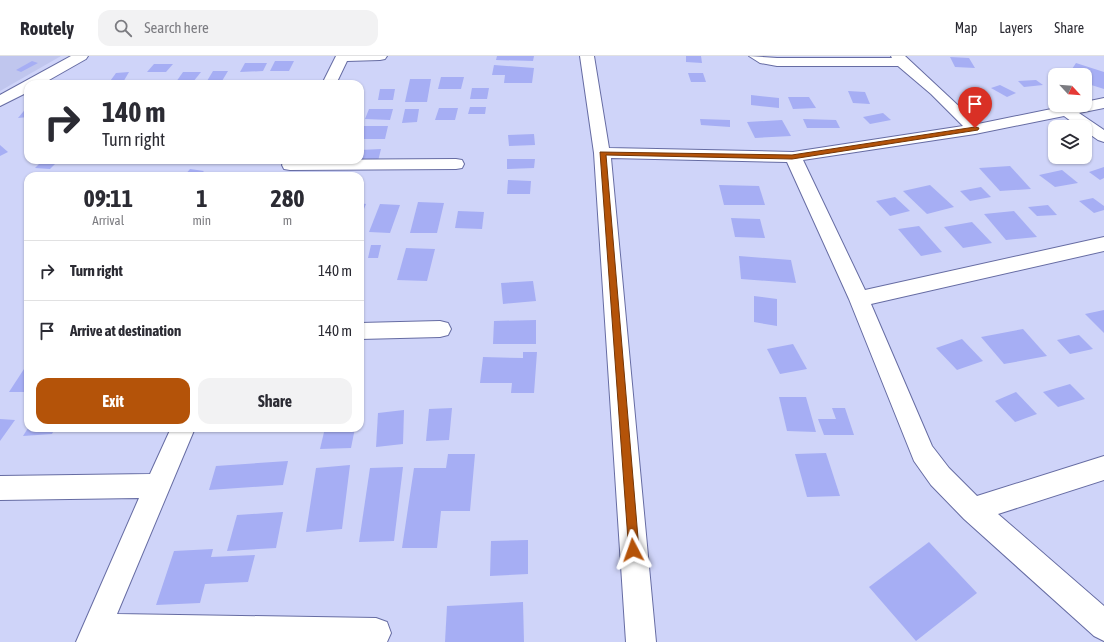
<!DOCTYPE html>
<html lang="en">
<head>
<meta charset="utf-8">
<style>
	body { margin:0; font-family:"Asap Condensed",sans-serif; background:#f2f2f3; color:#2b2b33; height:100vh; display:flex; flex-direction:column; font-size:15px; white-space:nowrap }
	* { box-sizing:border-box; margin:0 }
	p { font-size:13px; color:#7c7c81 }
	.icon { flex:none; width:22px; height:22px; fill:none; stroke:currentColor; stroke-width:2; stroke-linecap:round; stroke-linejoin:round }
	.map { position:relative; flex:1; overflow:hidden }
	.details { position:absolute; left:24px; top:116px; width:340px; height:260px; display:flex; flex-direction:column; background:#fff; border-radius:12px; box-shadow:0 1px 3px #0004 }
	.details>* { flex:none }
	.hud { position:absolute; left:24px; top:24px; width:340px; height:84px; border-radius:12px; box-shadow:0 1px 3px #0004; background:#fff; color:#2b2b33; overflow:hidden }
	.needle { width:26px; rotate:116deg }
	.buttons { position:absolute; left:1048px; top:12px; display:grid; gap:8px }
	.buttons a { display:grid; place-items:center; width:44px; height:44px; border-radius:8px; background:#fff; box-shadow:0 1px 3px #0004; font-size:20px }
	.pin { position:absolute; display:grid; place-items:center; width:34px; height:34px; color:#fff; margin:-41px -17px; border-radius:50% 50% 50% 0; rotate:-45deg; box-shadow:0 0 4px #0007 }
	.pin .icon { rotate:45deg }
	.me { position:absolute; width:44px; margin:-22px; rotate:356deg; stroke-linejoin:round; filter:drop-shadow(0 0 3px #0008) }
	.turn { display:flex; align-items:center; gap:14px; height:84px; padding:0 12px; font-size:18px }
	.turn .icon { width:52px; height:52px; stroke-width:2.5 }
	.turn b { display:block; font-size:28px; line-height:34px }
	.eta { display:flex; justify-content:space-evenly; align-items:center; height:68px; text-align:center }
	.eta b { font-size:24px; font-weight:700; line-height:28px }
	.cta { display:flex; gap:8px; margin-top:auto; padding:8px 12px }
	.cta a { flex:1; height:46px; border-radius:12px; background:#b45309; color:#fff; font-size:16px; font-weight:700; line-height:46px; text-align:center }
	.cta a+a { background:#f2f2f3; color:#2b2b33 }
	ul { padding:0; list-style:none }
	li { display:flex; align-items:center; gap:12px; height:60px; padding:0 12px; border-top:1px solid #e1e1e2 }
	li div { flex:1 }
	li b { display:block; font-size:15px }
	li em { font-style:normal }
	header { display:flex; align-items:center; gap:24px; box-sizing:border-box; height:56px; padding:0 20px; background:#fff; border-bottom:1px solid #e1e1e2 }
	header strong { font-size:19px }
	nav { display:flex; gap:22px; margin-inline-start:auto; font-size:14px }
	.search { width:280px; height:36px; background:#f2f2f3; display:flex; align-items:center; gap:10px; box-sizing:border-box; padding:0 14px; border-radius:12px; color:#7c7c81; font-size:15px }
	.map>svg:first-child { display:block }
	.built { fill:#c0c6ee }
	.building { fill:#a6aef4 }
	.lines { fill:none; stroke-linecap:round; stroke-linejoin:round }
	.minor-casing { stroke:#666ca3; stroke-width:2 }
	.minor { fill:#fff; fill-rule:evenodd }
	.route { fill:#b45309; stroke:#753606 }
</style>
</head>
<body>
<header>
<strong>Routely</strong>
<div class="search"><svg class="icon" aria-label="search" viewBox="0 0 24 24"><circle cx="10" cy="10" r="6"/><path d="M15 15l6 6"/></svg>Search here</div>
<nav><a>Map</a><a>Layers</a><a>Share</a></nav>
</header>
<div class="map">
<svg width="1104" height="586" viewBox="0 0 1104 586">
	<rect width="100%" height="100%" fill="#cfd4f9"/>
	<polygon class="built" points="0,0 61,0 0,35"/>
	<g class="building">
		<polygon points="497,0 534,0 533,5 496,4"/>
		<polygon points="686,0 701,0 702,7 686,6"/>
		<polygon points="950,1 969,2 975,12 955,11"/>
		<polygon points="32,5 38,7 21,16 16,14"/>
		<polygon points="275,5 294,5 289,15 270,15"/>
		<polygon points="245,7 267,7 263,15 240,16"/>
		<polygon points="1076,7 1104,16 1104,33 1085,27 1085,19 1068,19"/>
		<polygon points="154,8 173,8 166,16 147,16"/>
		<polygon points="494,9 534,12 532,27 504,27 505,19 492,19"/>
		<polygon points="213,15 228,15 222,25 207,25"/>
		<polygon points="129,16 122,28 108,28 116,17"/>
		<polygon points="183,16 201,16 193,26 176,26"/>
		<polygon points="688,17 703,17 706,26 691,26"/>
		<polygon points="441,21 464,21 461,33 438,33"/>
		<polygon points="410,23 431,23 427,46 405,46"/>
		<polygon points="1036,24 1043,29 1024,31 1018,25"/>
		<polygon points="1000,29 1016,37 1007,41 991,32"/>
		<polygon points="472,32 489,32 487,43 470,43"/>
		<polygon points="380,33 395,33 393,44 378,44"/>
		<polygon points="848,35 865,36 870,48 853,47"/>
		<polygon points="751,39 779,42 779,52 751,49"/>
		<polygon points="788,41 809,41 816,52 793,53"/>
		<polygon points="28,50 28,61 18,62"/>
		<polygon points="470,51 486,51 485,58 468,58"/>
		<polygon points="439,52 458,52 455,64 435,64"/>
		<polygon points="369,53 393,53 390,64 365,63"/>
		<polygon points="405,53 419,53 417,66 402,67"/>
		<polygon points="883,57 891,64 870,68 863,61"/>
		<polygon points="700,63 730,64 730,71 701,69"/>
		<polygon points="803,63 836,64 840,72 807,72"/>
		<polygon points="782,64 791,80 755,82 747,66"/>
		<polygon points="360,70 388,70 385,83 360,83"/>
		<polygon points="534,78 535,89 509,90 508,79"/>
		<polygon points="0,89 8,96 0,100"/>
		<polygon points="381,93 378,105 360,105 360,94"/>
		<polygon points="507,103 535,103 534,112 507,113"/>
		<polygon points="43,104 59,104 50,113 35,112"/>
		<polygon points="1010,110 1031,133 1000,135 979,112"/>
		<polygon points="1104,111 1104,122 1100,124 1089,116"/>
		<polygon points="190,113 204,115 199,120 184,120"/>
		<polygon points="1062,114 1078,127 1055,131 1039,119"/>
		<polygon points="508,124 531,125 530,138 507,138"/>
		<polygon points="719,129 759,130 765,149 724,149"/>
		<polygon points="930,129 954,151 927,158 903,135"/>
		<polygon points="981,131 991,141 970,145 960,135"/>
		<polygon points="895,141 910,155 890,160 876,145"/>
		<polygon points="1093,142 1104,150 1104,154 1094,157 1079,145"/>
		<polygon points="418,146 444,147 437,177 410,177"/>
		<polygon points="360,147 366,148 360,163"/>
		<polygon points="380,148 400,149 390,177 369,176"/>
		<polygon points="1048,149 1057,159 1037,160 1028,151"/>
		<polygon points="458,155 484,156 482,173 455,172"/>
		<polygon points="1014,155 1037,181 1006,184 984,158"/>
		<polygon points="731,162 760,163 765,182 735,181"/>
		<polygon points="972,166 992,187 963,192 944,171"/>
		<polygon points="919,170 942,196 921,200 898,173"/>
		<polygon points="371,189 381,189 378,202 368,202"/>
		<polygon points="406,192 435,193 427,225 397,224"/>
		<polygon points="739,200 791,204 796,227 741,223"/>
		<polygon points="533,225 536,245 503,248 501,227"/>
		<polygon points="754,240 777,243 777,270 754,266"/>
		<polygon points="1104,254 1104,277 1085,258"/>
		<polygon points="536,264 536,288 493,288 494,265"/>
		<polygon points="1023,273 1047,300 1004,308 981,281"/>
		<polygon points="1079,279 1093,293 1070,298 1057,284"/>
		<polygon points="962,283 983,305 957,314 936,292"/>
		<polygon points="793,288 807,313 780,318 767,293"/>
		<polygon points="523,296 537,296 534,337 511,337 512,327 480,327 483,301 523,302"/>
		<polygon points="24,313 28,313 28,336 9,336"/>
		<polygon points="1070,328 1085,343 1058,351 1043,336"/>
		<polygon points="1016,336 1037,358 1015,366 995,345"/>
		<polygon points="779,341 806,341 816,376 787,375"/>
		<polygon points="452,352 449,384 426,385 429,353"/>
		<polygon points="832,352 845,352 854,379 824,379 818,363 836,363"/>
		<polygon points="404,354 403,388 376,391 378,357"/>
		<polygon points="0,363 15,364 0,385"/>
		<polygon points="28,372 55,372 52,378 23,380"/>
		<polygon points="325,372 355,372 351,392 320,393"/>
		<polygon points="826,397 840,440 807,441 795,398"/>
		<polygon points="448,398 475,398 470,455 441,455 437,492 402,492 414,412 446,412"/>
		<polygon points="288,405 283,429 209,434 216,410"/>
		<polygon points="350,409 342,473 306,476 316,412"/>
		<polygon points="403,411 394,485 359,486 370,412"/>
		<polygon points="283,456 276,492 227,495 237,459"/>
		<polygon points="528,484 528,518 490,520 491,485"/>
		<polygon points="929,486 977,537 916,585 869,531"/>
		<polygon points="213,493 211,501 255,499 248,526 205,528 200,547 156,549 174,495"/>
		<polygon points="523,546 524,586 445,586 447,550"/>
	</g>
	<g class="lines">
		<g class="minor-casing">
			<g id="minor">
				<polygon points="71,0 88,0 86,3 42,28 28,28 28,36 0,50 0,39"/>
				<polygon points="336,0 387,0 385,3 380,4 347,5 336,28 322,28"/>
				<polygon points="580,0 594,0 609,92 793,96 963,70 931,38 898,10 777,10 760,7 749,0 777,2 892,2 891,0 905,0 978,68 1071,49 1085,49 1085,46 1104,42 1104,52 1079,57 1104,74 1104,86 1098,84 1085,75 1085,71 1079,71 1064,60 975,78 803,104 865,234 1104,181 1104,195 871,248 932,390 949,412 977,440 1104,400 1104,424 998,458 1104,550 1104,585 1094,580 964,463 931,429 914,405 849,243 787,106 611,102 656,586 626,586 594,97"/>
				<polygon points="456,103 462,104 464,108 462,112 456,113 290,114 284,113 282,109 284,105 289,104"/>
				<polygon points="440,265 448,267 451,273 448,279 440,281 360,283 360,267"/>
				<polygon points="171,372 195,372 117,558 376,562 387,566 391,577 387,586 76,586 139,442 0,444 0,420 150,418"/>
			</g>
		</g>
		<use href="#minor" class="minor"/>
	</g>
	<polygon class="route" points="975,71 979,72 978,74 792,103 606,99 639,494 637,498 633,500 629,498 600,96 792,99"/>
</svg>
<div class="buttons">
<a><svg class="needle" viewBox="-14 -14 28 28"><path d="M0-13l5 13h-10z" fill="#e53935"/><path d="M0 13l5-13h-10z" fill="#7c7c81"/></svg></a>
<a><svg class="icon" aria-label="layers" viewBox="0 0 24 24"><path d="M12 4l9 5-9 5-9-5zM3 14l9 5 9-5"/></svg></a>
</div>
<div class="pin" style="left:975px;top:72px;background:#d93025"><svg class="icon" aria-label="arrive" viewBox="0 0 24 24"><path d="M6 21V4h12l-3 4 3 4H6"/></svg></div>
<svg class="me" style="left:633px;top:494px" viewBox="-20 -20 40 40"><path d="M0-17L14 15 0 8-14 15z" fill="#b45309" stroke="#fff" stroke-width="4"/></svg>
<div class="hud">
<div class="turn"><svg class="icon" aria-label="right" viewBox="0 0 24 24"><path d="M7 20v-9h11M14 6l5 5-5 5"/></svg><div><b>140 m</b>Turn right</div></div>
</div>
<section class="details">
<div class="eta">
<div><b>09:11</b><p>Arrival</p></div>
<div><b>1</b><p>min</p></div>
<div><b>280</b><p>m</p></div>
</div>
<ul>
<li><svg class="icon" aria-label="right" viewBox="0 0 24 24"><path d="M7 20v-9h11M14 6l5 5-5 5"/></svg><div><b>Turn right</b></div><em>140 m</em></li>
<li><svg class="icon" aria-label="arrive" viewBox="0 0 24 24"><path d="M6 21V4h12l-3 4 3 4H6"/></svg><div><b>Arrive at destination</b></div><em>140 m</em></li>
</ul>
<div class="cta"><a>Exit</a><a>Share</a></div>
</section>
</div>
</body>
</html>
